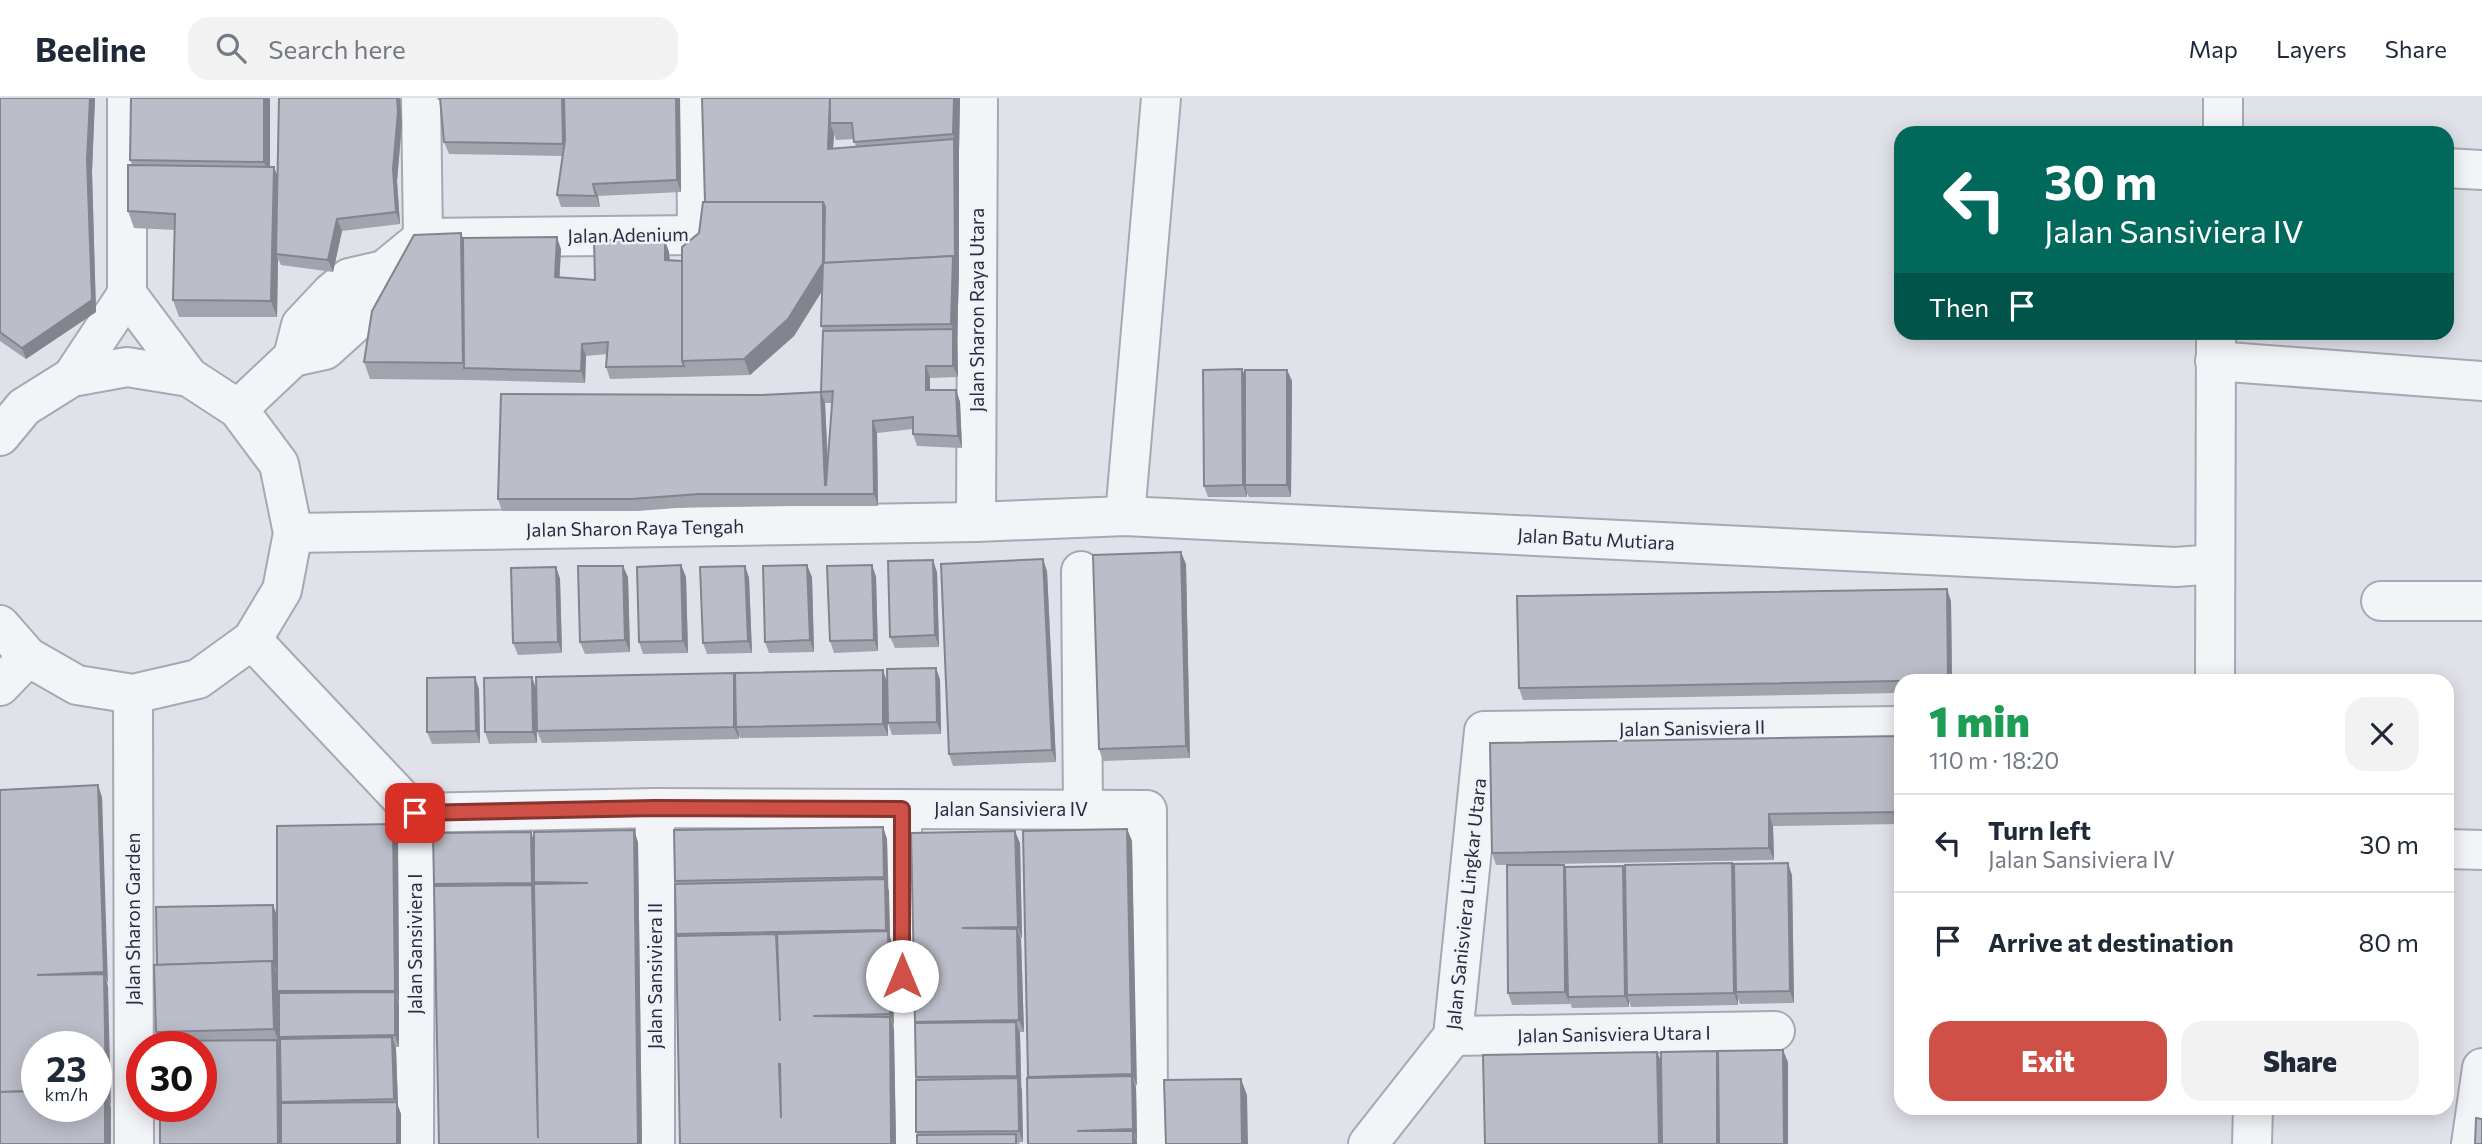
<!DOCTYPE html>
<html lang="en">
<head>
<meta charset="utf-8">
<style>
	body { margin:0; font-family:Commissioner,sans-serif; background:#f2f2f3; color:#1f2937; height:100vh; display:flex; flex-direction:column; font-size:26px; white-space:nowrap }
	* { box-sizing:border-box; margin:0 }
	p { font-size:23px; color:#747a83 }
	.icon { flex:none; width:38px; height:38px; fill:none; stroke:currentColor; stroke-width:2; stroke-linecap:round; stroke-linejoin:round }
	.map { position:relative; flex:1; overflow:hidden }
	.side { position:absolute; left:1894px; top:576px; width:560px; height:441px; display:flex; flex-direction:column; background:#fff; border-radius:21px; box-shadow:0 4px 18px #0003 }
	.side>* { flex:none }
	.banner { position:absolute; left:1894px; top:28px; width:560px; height:214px; border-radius:21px; box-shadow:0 4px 18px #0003; background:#00695c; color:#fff; overflow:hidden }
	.speed { position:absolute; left:21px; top:933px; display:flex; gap:14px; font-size:35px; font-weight:700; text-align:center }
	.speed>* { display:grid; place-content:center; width:91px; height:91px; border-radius:50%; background:#fff; box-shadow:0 4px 18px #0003; line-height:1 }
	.speed small { font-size:18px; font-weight:400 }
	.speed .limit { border:10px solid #d22; background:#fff; color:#111 }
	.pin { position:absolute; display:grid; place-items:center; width:60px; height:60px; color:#fff; margin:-30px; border-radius:14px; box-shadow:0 4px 10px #0006 }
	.me { position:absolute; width:77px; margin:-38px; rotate:0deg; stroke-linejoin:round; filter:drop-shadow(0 0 5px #0008) }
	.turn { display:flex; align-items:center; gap:24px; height:147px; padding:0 35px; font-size:32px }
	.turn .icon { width:91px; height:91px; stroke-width:2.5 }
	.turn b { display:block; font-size:49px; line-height:60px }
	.then { display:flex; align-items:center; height:66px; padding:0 35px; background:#0003; gap:14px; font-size:26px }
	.round { display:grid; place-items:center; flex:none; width:74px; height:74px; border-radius:21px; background:#f2f2f3 }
	.head { display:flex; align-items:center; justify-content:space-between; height:119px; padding:0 35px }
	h1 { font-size:42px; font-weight:800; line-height:52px; color:#1e9e55 }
	.cta { display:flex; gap:14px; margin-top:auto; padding:14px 35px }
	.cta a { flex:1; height:80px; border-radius:21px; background:#ce5046; color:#fff; font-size:28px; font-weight:800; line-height:80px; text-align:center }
	.cta a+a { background:#f2f2f3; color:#1f2937 }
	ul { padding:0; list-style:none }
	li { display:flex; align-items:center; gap:21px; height:98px; padding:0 35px; border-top:2px solid #e0e1e3 }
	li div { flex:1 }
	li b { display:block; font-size:26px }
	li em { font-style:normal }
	header { display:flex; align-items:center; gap:42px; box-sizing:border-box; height:98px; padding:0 35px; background:#fff; border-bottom:2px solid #e0e1e3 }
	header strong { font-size:33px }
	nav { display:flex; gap:38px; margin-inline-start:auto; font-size:24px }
	.search { width:490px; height:63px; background:#f2f2f3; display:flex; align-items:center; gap:18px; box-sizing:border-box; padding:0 24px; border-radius:21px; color:#747a83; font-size:26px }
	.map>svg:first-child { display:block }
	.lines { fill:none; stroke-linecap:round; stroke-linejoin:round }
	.minor-casing { stroke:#a6a8b3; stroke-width:42 }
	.minor { stroke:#f3f4f8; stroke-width:38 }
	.wall { fill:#a1a3ad; fill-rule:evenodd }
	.shaded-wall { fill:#83848d }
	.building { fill:#bbbdc9; stroke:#83848d; stroke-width:2; fill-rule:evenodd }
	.route-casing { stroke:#86342e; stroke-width:18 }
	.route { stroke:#ce5046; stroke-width:12 }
	.labels { text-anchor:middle; stroke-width:5; stroke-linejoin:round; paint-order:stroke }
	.street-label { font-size:19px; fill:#292c41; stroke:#f0f2f7 }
</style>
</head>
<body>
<header>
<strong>Beeline</strong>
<div class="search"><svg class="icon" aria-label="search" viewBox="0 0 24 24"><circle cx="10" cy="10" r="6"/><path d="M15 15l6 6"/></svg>Search here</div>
<nav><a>Map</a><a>Layers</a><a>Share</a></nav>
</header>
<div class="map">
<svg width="2482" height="1046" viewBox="0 0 2482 1046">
	<rect width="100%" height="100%" fill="#e1e2e9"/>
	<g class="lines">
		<g class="minor-casing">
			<g id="minor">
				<polyline points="127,0 127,196"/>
				<polyline points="421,0 423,140"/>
				<polyline points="2223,35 2223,0"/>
				<polyline points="2446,70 2482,72"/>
				<polyline points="384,172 349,180 331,195 301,227 293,259 325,252 357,223 384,172 423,140 697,137 696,0"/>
				<polyline points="2215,263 2482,283"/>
				<polyline points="72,279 127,196"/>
				<polyline points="238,311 293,259"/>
				<polyline points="0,338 24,309 72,279 127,269 189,279"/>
				<polyline points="1125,418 1161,0"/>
				<polyline points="976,424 978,0"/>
				<polyline points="293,435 976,424 1125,418 2176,469 2215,466"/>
				<polyline points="1081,473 1083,711"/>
				<polyline points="2381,503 2482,503"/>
				<polyline points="0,527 28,559 77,587 133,596 198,581 252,542 282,492 293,435 279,366 238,311 189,279 127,196"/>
				<polyline points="252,542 415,715 414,1046"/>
				<polyline points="2215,583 2216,234"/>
				<polyline points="0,588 28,559"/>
				<polyline points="133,596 134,1046"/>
				<polyline points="655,710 655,1046"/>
				<polyline points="902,711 903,1046"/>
				<polyline points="415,715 655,710 1147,712 1148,1046"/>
				<polyline points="2446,751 2482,752"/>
				<polyline points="1453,938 1775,933"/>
				<polyline points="1368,1046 1453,938 1484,633 1900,628"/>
				<polyline points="2252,1046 2253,1010"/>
				<polyline points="2471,1046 2482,970"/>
			</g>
		</g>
		<use href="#minor" class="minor"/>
	</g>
	<g class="wall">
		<polygon points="0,0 95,0 92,74 96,214 26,261 0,243"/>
		<polygon points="270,0 270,69 274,69 278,80 402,25 397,83 400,126 342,133 333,174 281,167 278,161 277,219 179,219 173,202 175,132 134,130 128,113 132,67 130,62"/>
		<polygon points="437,0 680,0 681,94 598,98 600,109 561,109 557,97 562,58 449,56 444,44 440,2 438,2"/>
		<path d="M702,0H960L959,53V174L957,242L958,279L930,280V292H956L960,304L962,350L917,348L913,336V331L877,335L878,408H703L637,413H502L498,401L760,297L821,294L823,233L821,228L822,193L794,238L750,277L610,281L606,269L607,256L586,258L585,285L469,282L370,281L364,264L461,135L463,140L561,151L559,180L595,182L665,143L669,154L670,162L682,163L699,135L705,104ZM834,36L836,42L854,41L856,49L833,51ZM825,305H832L828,363Z"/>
		<polygon points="1242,271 1245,277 1287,272 1292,283 1291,399 1249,399 1247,395 1247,399 1208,399 1204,388"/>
		<polygon points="1186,466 1190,660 1103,663 1099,651"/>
		<polygon points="681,467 686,479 688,555 643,556 639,544"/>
		<polygon points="872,467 876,479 878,553 834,555 830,543"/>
		<polygon points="745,468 749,480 752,555 707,556 703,545"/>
		<polygon points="556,469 560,481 562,555 518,557 513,545"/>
		<polygon points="1047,473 1056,664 953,668 949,656"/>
		<polygon points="937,474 939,549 895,550 890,539"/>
		<polygon points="628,479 630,554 585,556 580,544"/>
		<polygon points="812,479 814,554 769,555 765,544"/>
		<polygon points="1951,503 1952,583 1900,583 1900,595 1523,602 1519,590"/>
		<polygon points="936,570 940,582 941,636 892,637 888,625"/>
		<polygon points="883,572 888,638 740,640 739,636 739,641 542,645 537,633 735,579"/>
		<polygon points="532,579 536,591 537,645 489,646 485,634"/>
		<polygon points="479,591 480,645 432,646 427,634"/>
		<polygon points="1900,638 1900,726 1773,728 1774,762 1496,767 1492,755"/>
		<polygon points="102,699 111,1046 0,1046"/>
		<polygon points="883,729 887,741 890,839 892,845 896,1046 680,1046 676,786 675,783"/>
		<polygon points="1127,731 1132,743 1137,1046 1028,1046 1028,979"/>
		<polygon points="398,738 399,949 396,949 398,1008 401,1016 401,1046 160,1046 159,943 156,934 273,807 277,817"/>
		<polygon points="534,743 638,744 642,1046 439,1046 434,786"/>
		<polygon points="1020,745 1022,840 1021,840 1024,934 1020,934 1023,1044 1019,1044 1020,1046 918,1037 916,1034 915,924"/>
		<polygon points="1623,768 1626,776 1734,769 1792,777 1794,905 1740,906 1738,900 1738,907 1631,909 1629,903 1629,909 1572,910 1570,904 1570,906 1512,907 1508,895 1565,771"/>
	</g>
	<g class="shaded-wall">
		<polygon points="90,0 95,0 92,74 96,214 26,261 22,250"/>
		<polygon points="264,0 270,0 270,81 264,64"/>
		<polygon points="397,0 400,0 402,25 397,83 400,126 396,114 393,71"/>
		<polygon points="562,0 565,0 568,58 563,46"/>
		<polygon points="676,0 680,0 681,94 677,82"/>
		<polygon points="954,0 960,0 959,53 959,174 957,242 958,279 953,268 953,231 951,226 954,41 953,36"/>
		<polygon points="830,25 834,36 832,63 828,51"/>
		<polygon points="274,69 280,86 276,156 278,161 277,219 271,203"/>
		<polygon points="593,86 598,98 600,109 596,98"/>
		<polygon points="823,104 829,121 829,170 823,165"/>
		<polygon points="337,121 342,133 333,174 328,162"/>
		<polygon points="461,135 467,152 464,270 463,265"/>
		<polygon points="557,139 561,151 559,191 555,179"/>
		<polygon points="665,143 669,154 670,174 665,162"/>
		<polygon points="823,165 829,182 794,238 750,277 744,261"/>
		<polygon points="582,246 586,258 585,285 581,273"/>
		<polygon points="926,268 930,280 930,304 926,292"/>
		<polygon points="1242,271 1247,283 1245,387 1247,395 1247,399 1243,387"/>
		<polygon points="1287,272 1292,283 1291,399 1287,387"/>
		<polygon points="956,292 960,304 962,350 958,338"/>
		<polygon points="821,294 825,305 829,396 825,387"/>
		<polygon points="873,323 877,335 878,408 874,396"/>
		<polygon points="1181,454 1186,466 1190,660 1186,648"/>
		<polygon points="1043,461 1047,473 1056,664 1052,652"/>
		<polygon points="933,462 937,474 939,549 935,537"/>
		<polygon points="681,467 686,479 688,555 683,543"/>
		<polygon points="807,467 812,479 814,554 810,542"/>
		<polygon points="872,467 876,479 878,553 874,542"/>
		<polygon points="623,468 628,479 630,554 625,542"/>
		<polygon points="745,468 749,480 752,555 748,543"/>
		<polygon points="556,469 560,481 562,555 558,544"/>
		<polygon points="1947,491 1951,503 1952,583 1948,583"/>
		<polygon points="936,570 940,582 941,636 937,624"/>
		<polygon points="883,572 887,584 888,638 883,626"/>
		<polygon points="734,575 738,587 736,629 739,636 739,641 734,629"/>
		<polygon points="475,579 479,591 480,645 476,633"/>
		<polygon points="532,579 536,591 537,645 533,634"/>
		<polygon points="98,687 102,699 108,886 104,874"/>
		<polygon points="1769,716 1773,728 1774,762 1769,750"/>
		<polygon points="393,726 398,738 399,904 395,893"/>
		<polygon points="883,729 887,741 888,791 884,779"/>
		<polygon points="1127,731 1132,743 1137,988 1132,976"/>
		<polygon points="634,732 638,744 642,1046 638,1046"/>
		<polygon points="1015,733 1020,745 1022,840 1018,829"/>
		<polygon points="531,734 535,745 534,784 536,788 536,796 532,785"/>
		<polygon points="1732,765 1737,777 1736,894 1738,900 1738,907 1734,895"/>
		<polygon points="1788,765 1792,777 1794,905 1790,893"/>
		<polygon points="1564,767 1568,778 1568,899 1570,906 1565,894"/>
		<polygon points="1623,768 1627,780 1627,897 1629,903 1629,909 1625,898"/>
		<polygon points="885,781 889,793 890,839 892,845 894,928 890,916 888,838 886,832"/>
		<polygon points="532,787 536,798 538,1040"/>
		<polygon points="273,807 277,818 278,878 274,866"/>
		<polygon points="1017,831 1021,842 1024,934 1019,922"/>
		<polygon points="272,863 278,880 277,893 279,897 279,939 280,948 274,931"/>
		<polygon points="104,876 108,888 111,1007 106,995"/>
		<polygon points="395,894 399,906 399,949 395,937"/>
		<polygon points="890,919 894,931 896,1046 891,1046"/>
		<polygon points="1016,924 1020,936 1021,990 1017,978"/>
		<polygon points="392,939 396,951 398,1008 401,1016 401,1046 397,1046 397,1009 394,1001"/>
		<polygon points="277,942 281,954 282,1046 278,1046"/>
		<polygon points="1783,952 1788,964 1788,1046 1784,1046"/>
		<polygon points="1717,953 1721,965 1722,1046 1717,1046"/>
		<polygon points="1657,954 1662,965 1663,1046 1659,1046"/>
		<polygon points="1132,978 1136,990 1137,1043 1133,1031"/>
		<polygon points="1018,980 1022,992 1023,1044 1019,1033"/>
		<polygon points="1241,981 1247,997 1248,1046 1242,1046"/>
		<polygon points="105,992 111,1009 111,1046 105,1046"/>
		<polygon points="1133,1033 1137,1045 1137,1046 1133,1046"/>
	</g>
	<g class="building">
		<polygon points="0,0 90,0 87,62 92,202 22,250 0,234"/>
		<polygon points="131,0 264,0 264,64 130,62"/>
		<polygon points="279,0 397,0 398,13 393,71 396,114 337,121 328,162 276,156"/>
		<polygon points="440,0 562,0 563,46 444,44"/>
		<polygon points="564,0 676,0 677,82 593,86 596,98 557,97 565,42"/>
		<polygon points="702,0 830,0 828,51 954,41 955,163 953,158 824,165 825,109 823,104 705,104"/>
		<polygon points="830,0 954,0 953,36 854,44 852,25 830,25"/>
		<polygon points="128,67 274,69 271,203 173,202 175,116 128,113"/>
		<polygon points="703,104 823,104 823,165 953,158 951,226 821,228 823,165 788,221 744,261 682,263 682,149 699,135"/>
		<polygon points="461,135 463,265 364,264 372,213 414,137"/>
		<polygon points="557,139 555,179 595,182 594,142 665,143 665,162 682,163 682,263 684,268 606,269 608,244 582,246 581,273 464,270 463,140"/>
		<path d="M953,231V268H926V292H956L958,338L913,336V319L873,323L874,396H699L632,401H498L501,296L760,297L821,294L823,233ZM833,293L826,387H825L821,294Z"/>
		<polygon points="1242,271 1243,387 1204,388 1203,272"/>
		<rect x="1245" y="272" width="42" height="115"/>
		<polygon points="1181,454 1186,648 1099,651 1093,457"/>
		<polygon points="1043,461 1052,652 949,656 941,466"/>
		<polygon points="933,462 935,537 890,539 888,463"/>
		<polygon points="681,467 683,543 639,544 637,469"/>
		<polygon points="807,467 810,542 765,544 763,468"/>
		<polygon points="872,467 874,542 830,543 827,468"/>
		<polygon points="578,468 623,468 625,542 580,544"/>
		<polygon points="745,468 748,543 703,545 700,469"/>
		<polygon points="556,469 558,544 513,545 511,470"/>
		<polygon points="1947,491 1948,582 1519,590 1517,498"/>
		<polygon points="936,570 937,624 888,625 887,571"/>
		<polygon points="883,572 883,626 736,629 735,575"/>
		<polygon points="734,575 734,629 537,633 536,579"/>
		<polygon points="475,579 476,633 427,634 427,580"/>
		<polygon points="532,579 533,634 485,634 484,580"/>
		<polygon points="1900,638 1900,714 1769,716 1769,750 1492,755 1490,645"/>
		<polygon points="98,687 104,874 37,877 104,876 106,995 105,992 96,992 96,948 37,948 37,993 0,994 0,692"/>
		<polygon points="393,726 395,893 277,893 277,728"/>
		<polygon points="883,729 884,779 675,783 674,732"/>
		<polygon points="1127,731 1132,976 1028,979 1023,733"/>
		<polygon points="634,732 638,1046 439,1046 434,788 532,787 538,1040 534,786 588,785 534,784 534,734"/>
		<polygon points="1015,733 1018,829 962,830 1017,831 1019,922 915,924 911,735"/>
		<polygon points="531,734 532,785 434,786 433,735"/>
		<polygon points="1732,765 1734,895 1627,897 1625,767"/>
		<polygon points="1788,765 1790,893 1736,894 1734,766"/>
		<polygon points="1507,767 1564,767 1565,894 1508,895"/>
		<polygon points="1623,768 1625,898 1568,899 1565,769"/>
		<polygon points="885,781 886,832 676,836 675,786"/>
		<polygon points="273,807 274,866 272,863 157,867 156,809"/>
		<path d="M888,833L890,916L813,918L890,919L891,1046H680L676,838L776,836L780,923L777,836ZM779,966H780L781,1020Z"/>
		<polygon points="272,863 274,931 156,934 154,867"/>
		<polygon points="395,894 395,937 279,939 279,895"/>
		<polygon points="1016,924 1017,978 916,979 915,925"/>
		<polygon points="392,939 394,1001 281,1004 280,941"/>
		<polygon points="277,942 278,1046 160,1046 160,1008 201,1008 201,948 159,948 159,943"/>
		<polygon points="1783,952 1784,1046 1719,1046 1718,953"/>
		<polygon points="1717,953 1717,1046 1662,1046 1661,954"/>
		<polygon points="1657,954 1659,1046 1485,1046 1483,957"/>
		<polygon points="1132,978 1133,1031 1077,1033 1133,1033 1133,1046 1028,1046 1027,980"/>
		<polygon points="1018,980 1019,1033 916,1034 916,982"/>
		<polygon points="1241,981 1242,1046 1166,1046 1164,982"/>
		<polygon points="96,992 105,992 105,1046 0,1046 0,994 37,993 37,1008 96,1008"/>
		<polygon points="397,1004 397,1046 281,1046 281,1005"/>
		<polygon points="2476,1020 2482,1021 2482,1046 2475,1046"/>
		<polygon points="1016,1036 1016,1046 917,1046 917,1037"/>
	</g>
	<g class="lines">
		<g class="route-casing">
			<polyline id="route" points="415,715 655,710 902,711 902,878"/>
		</g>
		<use href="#route" class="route"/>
	</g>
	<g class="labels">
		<g class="street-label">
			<text transform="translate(628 137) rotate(-1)" y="7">Jalan Adenium</text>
			<text transform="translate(977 212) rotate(-90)" y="7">Jalan Sharon Raya Utara</text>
			<text transform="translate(635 430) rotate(-1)" y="7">Jalan Sharon Raya Tengah</text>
			<text transform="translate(1596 441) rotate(3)" y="7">Jalan Batu Mutiara</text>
			<text transform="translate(1692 630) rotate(-1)" y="7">Jalan Sanisviera II</text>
			<text x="1011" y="718">Jalan Sansiviera IV</text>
			<text transform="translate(1466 806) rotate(-84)" y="7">Jalan Sanisviera Lingkar Utara</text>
			<text transform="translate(133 821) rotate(-90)" y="7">Jalan Sharon Garden</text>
			<text transform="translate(415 846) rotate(-90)" y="7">Jalan Sansiviera I</text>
			<text transform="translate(655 878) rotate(-90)" y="7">Jalan Sansiviera II</text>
			<text transform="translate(1614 936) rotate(-1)" y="7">Jalan Sanisviera Utara I</text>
		</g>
	</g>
</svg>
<div class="speed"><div>23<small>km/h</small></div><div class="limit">30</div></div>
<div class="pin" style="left:415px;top:715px;background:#d93025"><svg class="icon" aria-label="arrive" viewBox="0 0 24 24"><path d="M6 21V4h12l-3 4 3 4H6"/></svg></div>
<svg class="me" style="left:902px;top:878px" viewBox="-20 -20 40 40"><circle r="19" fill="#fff"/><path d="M0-13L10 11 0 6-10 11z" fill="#ce5046"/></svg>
<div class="banner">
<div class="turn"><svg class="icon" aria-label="left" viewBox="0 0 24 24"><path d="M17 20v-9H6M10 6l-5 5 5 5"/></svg><div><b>30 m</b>Jalan Sansiviera IV</div></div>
<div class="then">Then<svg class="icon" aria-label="arrive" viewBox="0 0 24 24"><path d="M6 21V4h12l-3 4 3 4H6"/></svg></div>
</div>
<section class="side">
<div class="head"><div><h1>1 min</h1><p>110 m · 18:20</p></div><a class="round"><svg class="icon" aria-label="close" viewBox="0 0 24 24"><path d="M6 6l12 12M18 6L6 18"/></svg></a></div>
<ul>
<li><svg class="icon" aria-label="left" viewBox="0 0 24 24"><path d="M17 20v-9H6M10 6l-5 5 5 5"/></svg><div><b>Turn left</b><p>Jalan Sansiviera IV</p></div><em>30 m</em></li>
<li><svg class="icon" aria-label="arrive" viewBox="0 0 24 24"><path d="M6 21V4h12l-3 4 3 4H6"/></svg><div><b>Arrive at destination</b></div><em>80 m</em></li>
</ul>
<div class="cta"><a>Exit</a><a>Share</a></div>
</section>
</div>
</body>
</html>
